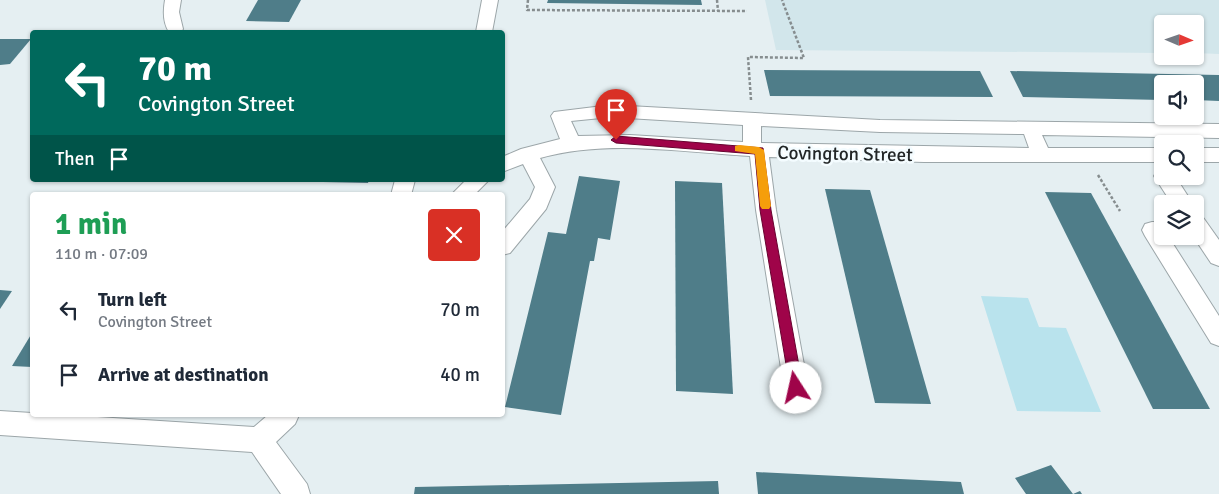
<!DOCTYPE html>
<html lang="en">
<head>
<meta charset="utf-8">
<style>
	body { margin:0; font-family:Signika,sans-serif; background:#f6f6f7; color:#1f2937; height:100vh; display:flex; flex-direction:column; font-size:19px; white-space:nowrap }
	* { box-sizing:border-box; margin:0 }
	p { font-size:16px; color:#747a83 }
	.icon { flex:none; width:28px; height:28px; fill:none; stroke:currentColor; stroke-width:2; stroke-linecap:round; stroke-linejoin:round }
	.map { position:relative; flex:1; overflow:hidden }
	.sheet { position:absolute; left:30px; top:192px; width:475px; height:225px; display:flex; flex-direction:column; background:#fff; border-radius:5px; box-shadow:0 1px 4px #0004 }
	.sheet>* { flex:none }
	.hud { position:absolute; left:30px; top:30px; width:475px; height:152px; border-radius:5px; box-shadow:0 1px 4px #0004; background:#00695c; color:#fff; overflow:hidden }
	.needle { width:32px; rotate:92deg }
	.tools { position:absolute; left:1154px; top:15px; display:grid; gap:10px }
	.tools a { display:grid; place-items:center; width:50px; height:50px; border-radius:5px; background:#fff; box-shadow:0 1px 4px #0004; font-size:25px }
	.pin { position:absolute; display:grid; place-items:center; width:42px; height:42px; color:#fff; margin:-51px -21px; border-radius:50% 50% 50% 0; rotate:-45deg; box-shadow:0 0 5px #0007 }
	.pin .icon { rotate:45deg }
	.me { position:absolute; width:55px; margin:-28px; rotate:350deg; stroke-linejoin:round; filter:drop-shadow(0 0 4px #0008) }
	.turn { display:flex; align-items:center; gap:18px; height:105px; padding:0 25px; font-size:22px }
	.turn .icon { width:65px; height:65px; stroke-width:2.5 }
	.turn b { display:block; font-size:35px; line-height:42px }
	.then { display:flex; align-items:center; height:48px; padding:0 25px; background:#0003; gap:10px; font-size:19px }
	.round { display:grid; place-items:center; flex:none; width:52px; height:52px; border-radius:5px; background:#f6f6f7 }
	.summary { display:flex; align-items:center; justify-content:space-between; height:85px; padding:0 25px }
	h1 { font-size:30px; font-weight:700; line-height:38px; color:#1e9e55 }
	ul { padding:0; list-style:none }
	li { display:flex; align-items:center; gap:15px; height:65px; padding:0 25px }
	li div { flex:1 }
	li b { display:block; font-size:19px }
	li em { font-style:normal }
	.map>svg:first-child { display:block }
	.built { fill:#d2e6eb }
	.green { fill:#b9e3ed }
	.building { fill:#4f7d89 }
	.lines { fill:none; stroke-linecap:round; stroke-linejoin:round }
	.street-casing { stroke:#9ca6a9; stroke-width:2 }
	.path { stroke:#868d8f; stroke-width:2.5; stroke-dasharray:3 2; stroke-linecap:butt }
	.street { fill:#fff; fill-rule:evenodd }
	.route { fill:#9f0449; stroke:#67032f }
	.slow { fill:#f59e0b }
	.labels { text-anchor:middle; stroke-width:5; stroke-linejoin:round; paint-order:stroke }
	.street-label { font-size:19px; fill:#222627; stroke:#f4fcff }
</style>
</head>
<body>
<div class="map">
<svg width="1219" height="494" viewBox="0 0 1219 494">
	<rect width="100%" height="100%" fill="#e5eff2"/>
	<polygon class="built" points="765,0 1219,0 1219,54 1195,53 1195,24 1162,24 1162,53 776,50"/>
	<polygon class="green" points="981,296 1028,298 1039,327 1066,328 1101,412 1017,411"/>
	<g class="building">
		<polygon points="258,0 301,0 289,22 246,21"/>
		<polygon points="548,0 701,0 702,5 547,3"/>
		<polygon points="0,39 31,39 10,64 0,65"/>
		<polygon points="764,70 980,71 993,97 770,96"/>
		<polygon points="1010,71 1219,75 1219,101 1195,100 1195,84 1162,84 1162,100 1023,97"/>
		<polygon points="579,176 620,181 610,240 598,238 594,261 590,261 561,415 505,407 548,232 566,234"/>
		<polygon points="324,180 369,180 368,183 323,182"/>
		<polygon points="675,181 722,183 733,394 676,391"/>
		<polygon points="825,189 870,190 931,404 875,403"/>
		<polygon points="1045,192 1091,193 1210,409 1153,409"/>
		<polygon points="0,290 12,291 0,309"/>
		<polygon points="32,333 32,367 12,366"/>
		<polygon points="1051,465 1073,494 1080,491 1082,494 1026,494 1015,478"/>
		<polygon points="756,472 961,482 964,494 758,494"/>
		<polygon points="718,481 719,494 414,494 415,487"/>
	</g>
	<g class="lines">
		<g class="street-casing">
			<g id="street">
				<path d="M165,0H181L179,12L183,29L181,32H169C163,23 163,11 165,0Z"/>
				<polygon points="482,0 498,0 492,32 476,32"/>
				<path d="M611,105L880,120L1219,124V138L1042,135L1048,148H1162V162H924L769,157L776,210L808,387L805,395L796,398L787,395L784,387L756,210L750,156C681,152 607,139 540,158L555,187L546,209L510,253L502,255V232L530,199L535,187L523,164L502,172V157L521,149L560,139L551,116L554,112ZM611,117L743,125V142L630,135L578,136L571,121ZM761,126L880,132L1024,134L1029,148L761,143Z"/>
				<rect x="1195" y="148" width="24" height="14"/>
				<polygon points="1162,169 1162,176 1175,176 1193,204 1172,204 1154,176 1157,171"/>
				<polygon points="395,180 415,180 411,195 391,195"/>
				<polygon points="466,180 489,180 474,195 451,195"/>
				<polygon points="1195,214 1202,216 1219,240 1219,266 1211,263 1193,236"/>
				<polygon points="1152,222 1162,222 1162,236 1168,236 1219,316 1219,346 1211,343 1145,236 1142,230 1145,224"/>
				<polygon points="0,411 32,413 32,415 66,415 254,427 268,415 299,415 295,424 276,442 307,484 310,494 281,494 252,452 0,435"/>
			</g>
		</g>
		<g class="path">
			<polyline points="528,0 527,10 747,11"/>
			<polyline points="717,0 718,11"/>
			<polyline points="751,100 748,57 804,58 782,0"/>
			<polyline points="1098,175 1120,211"/>
		</g>
		<use href="#street" class="street"/>
	</g>
	<polygon class="route" points="616,136 763,148 771,210 803,388 801,392 796,394 791,392 790,388 760,210 755,154 616,143 611,140"/>
	<polygon class="slow" points="739,145 759,147 764,150 771,206 769,209 762,209 760,206 755,154 735,151 735,146"/>
	<g class="labels">
		<g class="street-label">
			<text transform="translate(845 153) rotate(1)" y="7">Covington Street</text>
		</g>
	</g>
</svg>
<div class="tools">
<a><svg class="needle" viewBox="-14 -14 28 28"><path d="M0-13l5 13h-10z" fill="#e53935"/><path d="M0 13l5-13h-10z" fill="#747a83"/></svg></a>
<a><svg class="icon" aria-label="sound" viewBox="0 0 24 24"><path d="M4 9h4l5-4v14l-5-4H4zM17 9q2 3 0 6"/></svg></a>
<a><svg class="icon" aria-label="search" viewBox="0 0 24 24"><circle cx="10" cy="10" r="6"/><path d="M15 15l6 6"/></svg></a>
<a><svg class="icon" aria-label="layers" viewBox="0 0 24 24"><path d="M12 4l9 5-9 5-9-5zM3 14l9 5 9-5"/></svg></a>
</div>
<div class="pin" style="left:616px;top:140px;background:#d93025"><svg class="icon" aria-label="arrive" viewBox="0 0 24 24"><path d="M6 21V4h12l-3 4 3 4H6"/></svg></div>
<svg class="me" style="left:796px;top:388px" viewBox="-20 -20 40 40"><circle r="19" fill="#fff"/><path d="M0-13L10 11 0 6-10 11z" fill="#9f0449"/></svg>
<div class="hud">
<div class="turn"><svg class="icon" aria-label="left" viewBox="0 0 24 24"><path d="M17 20v-9H6M10 6l-5 5 5 5"/></svg><div><b>70 m</b>Covington Street</div></div>
<div class="then">Then<svg class="icon" aria-label="arrive" viewBox="0 0 24 24"><path d="M6 21V4h12l-3 4 3 4H6"/></svg></div>
</div>
<section class="sheet">
<div class="summary"><div><h1>1 min</h1><p>110 m · 07:09</p></div><a class="round" style="background:#d93025;color:#fff"><svg class="icon" aria-label="close" viewBox="0 0 24 24"><path d="M6 6l12 12M18 6L6 18"/></svg></a></div>
<ul>
<li><svg class="icon" aria-label="left" viewBox="0 0 24 24"><path d="M17 20v-9H6M10 6l-5 5 5 5"/></svg><div><b>Turn left</b><p>Covington Street</p></div><em>70 m</em></li>
<li><svg class="icon" aria-label="arrive" viewBox="0 0 24 24"><path d="M6 21V4h12l-3 4 3 4H6"/></svg><div><b>Arrive at destination</b></div><em>40 m</em></li>
</ul>
</section>
</div>
</body>
</html>
